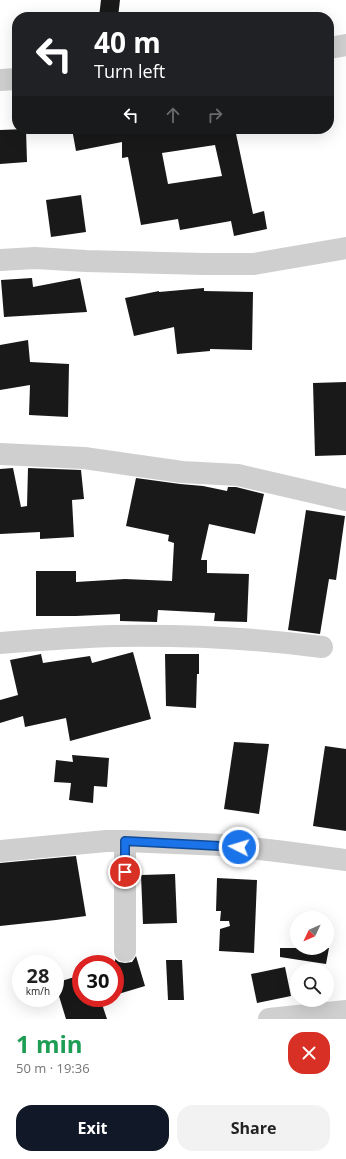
<!DOCTYPE html>
<html lang="en">
<head>
<meta charset="utf-8">
<style>
	body { margin:0; font-family:"Open Sans",sans-serif; background:#f2f2f2; color:#222; height:100vh; display:flex; flex-direction:column; font-size:15px; white-space:nowrap }
	* { box-sizing:border-box; margin:0 }
	p { font-size:13px; color:#767676 }
	.icon { flex:none; width:22px; height:22px; fill:none; stroke:currentColor; stroke-width:2; stroke-linecap:round; stroke-linejoin:round }
	.map { position:relative; height:1019px; overflow:hidden }
	.panel { display:flex; flex-direction:column; background:#fff; flex:1 }
	.panel>* { flex:none }
	.hud { position:absolute; left:12px; top:12px; width:322px; height:122px; border-radius:16px; box-shadow:0 4px 16px #0002; background:#202124; color:#fff; overflow:hidden }
	.needle { width:26px; rotate:226deg }
	.fabs { position:absolute; left:290px; top:911px; display:grid; gap:8px }
	.fabs a { display:grid; place-items:center; width:44px; height:44px; border-radius:50%; background:#fff; box-shadow:0 4px 16px #0002; font-size:20px }
	.speed { position:absolute; left:12px; top:955px; display:flex; gap:8px; font-size:20px; font-weight:700; text-align:center }
	.speed>* { display:grid; place-content:center; width:52px; height:52px; border-radius:50%; background:#fff; box-shadow:0 4px 16px #0002; line-height:1 }
	.speed small { font-size:10px; font-weight:400 }
	.speed .limit { border:6px solid #d22; background:#fff; color:#111 }
	.pin { position:absolute; display:grid; place-items:center; width:34px; height:34px; color:#fff; margin:-17px; border:2px solid #fff; border-radius:50%; box-shadow:0 1px 4px #0007 }
	.me { position:absolute; width:44px; margin:-22px; rotate:275deg; stroke-linejoin:round; filter:drop-shadow(0 0 3px #0008) }
	.turn { display:flex; align-items:center; gap:14px; height:84px; padding:0 16px; font-size:18px }
	.turn .icon { width:52px; height:52px; stroke-width:2.5 }
	.turn b { display:block; font-size:28px; line-height:34px }
	.lanes { display:flex; align-items:center; height:38px; padding:0 16px; background:#0003; justify-content:center; gap:20px; direction:ltr }
	.lanes .off { opacity:.35 }
	.round { display:grid; place-items:center; flex:none; width:42px; height:42px; border-radius:16px; background:#f2f2f2 }
	.head { display:flex; align-items:center; justify-content:space-between; height:68px; padding:0 16px }
	h1 { font-size:24px; font-weight:700; line-height:30px; color:#1e9e55 }
	.primary-button { display:flex; gap:8px; margin-top:auto; padding:8px 16px }
	.primary-button a { flex:1; height:46px; border-radius:16px; background:#111827; color:#fff; font-size:16px; font-weight:700; line-height:46px; text-align:center }
	.primary-button a+a { background:#f2f2f2; color:#222 }
	.map>svg:first-child { display:block }
	.building { fill:#191919; fill-rule:evenodd }
	.lines { fill:none; stroke-linecap:round; stroke-linejoin:round }
	.street { stroke:#cfcfcf; stroke-width:22 }
	.route-casing { stroke:#114b97; stroke-width:10 }
	.route { stroke:#1a73e8; stroke-width:7 }
</style>
</head>
<body>
<div class="map">
<svg width="346" height="1019" viewBox="0 0 346 1019">
	<rect width="100%" height="100%" fill="#fff"/>
	<g class="building">
		<polygon points="101,0 120,0 118,17 99,17"/>
		<polygon points="26,129 27,162 0,164 0,130"/>
		<path d="M72,129H235L253,214L264,211L267,229L234,236L231,221L180,230L178,219L141,225L128,157L122,158V142L76,151ZM215,145L222,176L168,184L162,153Z"/>
		<polygon points="81,195 86,232 51,237 46,200"/>
		<polygon points="32,278 33,287 80,278 87,312 4,317 1,280"/>
		<polygon points="204,288 204,291 253,292 252,350 210,349 210,351 177,354 174,327 134,336 125,298 159,291 159,292"/>
		<polygon points="28,340 30,362 69,364 68,417 29,415 30,385 0,390 0,345"/>
		<polygon points="346,382 346,455 315,456 313,383"/>
		<polygon points="13,468 21,507 27,506 28,468 81,470 84,499 72,500 74,537 40,539 40,532 0,534 0,469"/>
		<polygon points="136,478 180,484 203,486 227,491 228,487 236,487 264,494 255,534 209,524 201,560 207,560 207,573 249,574 247,622 214,621 215,613 158,610 157,622 120,621 120,614 76,616 36,616 36,571 76,571 76,582 125,579 172,581 174,543 168,541 169,535 126,526"/>
		<polygon points="306,510 345,516 336,580 329,579 320,634 288,630"/>
		<polygon points="133,652 151,719 70,741 66,718 25,727 23,716 0,723 0,700 18,695 10,660 41,654 43,663 90,656 92,663"/>
		<polygon points="165,654 199,654 199,674 197,674 196,708 166,706"/>
		<polygon points="234,742 269,744 259,814 224,809"/>
		<polygon points="325,746 346,749 346,831 313,826"/>
		<polygon points="72,755 109,758 107,787 94,786 93,803 69,800 71,783 54,782 56,760 73,762"/>
		<polygon points="76,856 86,916 56,920 0,926 0,863"/>
		<polygon points="175,874 177,923 143,924 141,875"/>
		<polygon points="217,878 257,880 254,953 219,951 220,929 230,926 229,921 220,921 221,911 216,911"/>
		<polygon points="280,948 329,948 326,964 280,957"/>
		<polygon points="136,956 145,986 115,995 115,959 119,962 125,963 132,962"/>
		<polygon points="166,960 182,960 184,1000 168,1000"/>
		<polygon points="285,967 291,996 257,1003 251,974"/>
		<polygon points="81,975 81,998 100,998 107,1019 66,1019 55,983"/>
	</g>
	<g class="lines">
		<g class="street">
			<polyline points="329,48 346,45"/>
			<polyline points="0,80 17,79"/>
			<polyline points="0,260 35,258 86,261 204,264 254,264 346,248"/>
			<polyline points="0,454 84,458 182,472 238,475 346,500"/>
			<path d="M0,643C38,640 77,637 116,636C184,635 254,638 322,647"/>
			<polyline points="0,851 106,841 125,841 224,845 285,852 346,860"/>
			<polyline points="125,951 125,841"/>
			<polyline points="269,1019 346,1011"/>
		</g>
	</g>
	<g class="lines">
		<g class="route-casing">
			<polyline id="route" points="125,872 125,841 239,847"/>
		</g>
		<use href="#route" class="route"/>
	</g>
</svg>
<div class="fabs">
<a><svg class="needle" viewBox="-14 -14 28 28"><path d="M0-13l5 13h-10z" fill="#e53935"/><path d="M0 13l5-13h-10z" fill="#767676"/></svg></a>
<a><svg class="icon" aria-label="search" viewBox="0 0 24 24"><circle cx="10" cy="10" r="6"/><path d="M15 15l6 6"/></svg></a>
</div>
<div class="speed"><div>28<small>km/h</small></div><div class="limit">30</div></div>
<div class="pin" style="left:125px;top:872px;background:#d93025"><svg class="icon" aria-label="arrive" viewBox="0 0 24 24"><path d="M6 21V4h12l-3 4 3 4H6"/></svg></div>
<svg class="me" style="left:239px;top:847px" viewBox="-20 -20 40 40"><circle r="17" fill="#1a73e8" stroke="#fff" stroke-width="3"/><path d="M0-11L8 9 0 5-8 9z" fill="#fff"/></svg>
<div class="hud">
<div class="turn"><svg class="icon" aria-label="left" viewBox="0 0 24 24"><path d="M17 20v-9H6M10 6l-5 5 5 5"/></svg><div><b>40 m</b>Turn left</div></div>
<div class="lanes"><svg class="icon" aria-label="left" viewBox="0 0 24 24"><path d="M17 20v-9H6M10 6l-5 5 5 5"/></svg><svg class="icon off" aria-label="ahead" viewBox="0 0 24 24"><path d="M12 20V5M6 11l6-6 6 6"/></svg><svg class="icon off" aria-label="right" viewBox="0 0 24 24"><path d="M7 20v-9h11M14 6l5 5-5 5"/></svg></div>
</div>
</div>
<section class="panel">
<div class="head"><div><h1>1 min</h1><p>50 m · 19:36</p></div><a class="round" style="background:#d93025;color:#fff"><svg class="icon" aria-label="close" viewBox="0 0 24 24"><path d="M6 6l12 12M18 6L6 18"/></svg></a></div>
<div class="primary-button"><a>Exit</a><a>Share</a></div>
</section>
</body>
</html>
